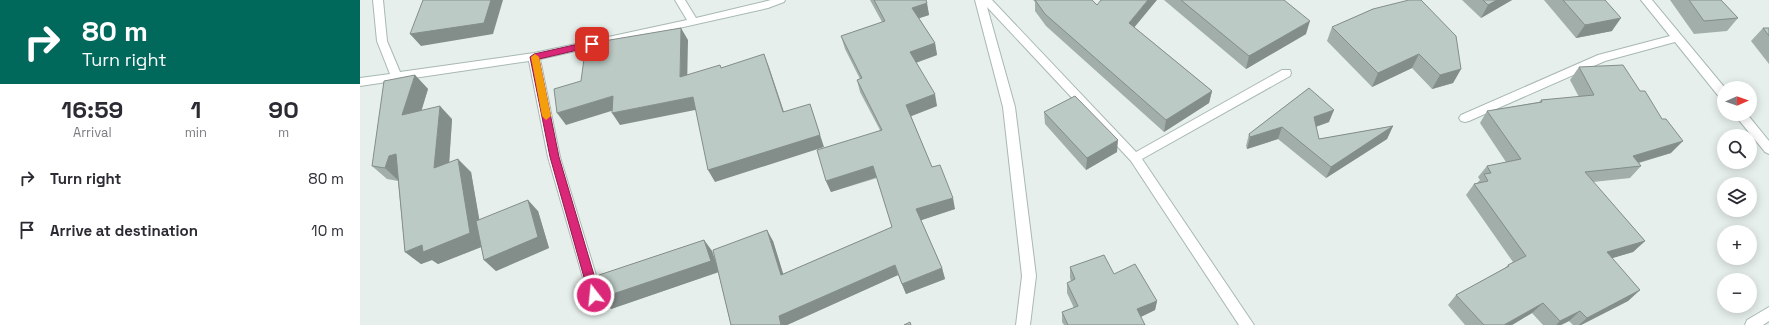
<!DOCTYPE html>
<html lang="en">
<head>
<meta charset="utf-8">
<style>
	body { margin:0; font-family:"Space Grotesk",sans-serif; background:#f2f2f3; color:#2b2b33; height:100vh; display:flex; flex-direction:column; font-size:15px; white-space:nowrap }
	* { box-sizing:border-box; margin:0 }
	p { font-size:13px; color:#7c7c81 }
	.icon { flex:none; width:22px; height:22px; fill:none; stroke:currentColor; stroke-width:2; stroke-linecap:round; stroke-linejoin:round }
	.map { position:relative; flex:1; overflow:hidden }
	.side { display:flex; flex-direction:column; background:#fff; width:360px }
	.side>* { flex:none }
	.guide { background:#00695c; color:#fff; overflow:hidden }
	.needle { width:26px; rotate:88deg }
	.buttons { position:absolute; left:1357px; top:81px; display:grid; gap:8px }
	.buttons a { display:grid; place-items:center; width:40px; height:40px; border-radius:50%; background:#fff; box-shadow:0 2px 10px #0003; font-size:20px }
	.pin { position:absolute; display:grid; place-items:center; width:34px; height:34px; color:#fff; margin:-17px; border-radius:8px; box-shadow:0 2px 6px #0006 }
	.me { position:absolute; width:44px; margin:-22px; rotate:344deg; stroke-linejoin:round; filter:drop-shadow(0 0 3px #0008) }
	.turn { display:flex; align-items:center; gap:14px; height:84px; padding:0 16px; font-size:18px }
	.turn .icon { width:52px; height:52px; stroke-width:2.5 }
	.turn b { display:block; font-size:28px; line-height:34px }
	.eta { display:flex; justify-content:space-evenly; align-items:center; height:68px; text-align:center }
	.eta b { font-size:24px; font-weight:600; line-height:28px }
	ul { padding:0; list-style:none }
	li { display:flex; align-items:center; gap:12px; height:52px; padding:0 16px }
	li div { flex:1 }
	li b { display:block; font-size:15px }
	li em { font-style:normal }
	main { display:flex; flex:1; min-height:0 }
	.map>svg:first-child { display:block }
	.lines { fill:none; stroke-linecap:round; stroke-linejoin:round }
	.minor-casing { stroke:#a8b8b2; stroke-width:2 }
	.minor { fill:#fff; fill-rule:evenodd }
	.wall { fill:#a1aea9 }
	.shaded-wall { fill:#838d89 }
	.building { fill:#bbcac4; stroke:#838d89 }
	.route { fill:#db2777; stroke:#8e194d }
	.slow { fill:#f59e0b }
</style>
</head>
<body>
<main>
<section class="side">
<div class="guide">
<div class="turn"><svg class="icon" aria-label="right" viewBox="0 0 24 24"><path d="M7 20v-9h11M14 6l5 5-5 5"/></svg><div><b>80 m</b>Turn right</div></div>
</div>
<div class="eta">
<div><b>16:59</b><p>Arrival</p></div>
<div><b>1</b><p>min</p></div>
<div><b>90</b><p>m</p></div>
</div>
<ul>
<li><svg class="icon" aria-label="right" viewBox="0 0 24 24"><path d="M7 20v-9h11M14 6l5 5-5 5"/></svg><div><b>Turn right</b></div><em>80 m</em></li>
<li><svg class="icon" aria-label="arrive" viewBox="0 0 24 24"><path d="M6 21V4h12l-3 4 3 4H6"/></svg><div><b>Arrive at destination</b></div><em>10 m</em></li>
</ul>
</section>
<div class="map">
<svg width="1409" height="325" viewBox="0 0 1409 325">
	<rect width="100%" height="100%" fill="#e6efeb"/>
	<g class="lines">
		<g class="minor-casing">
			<g id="minor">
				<polygon points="13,0 23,0 27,41 40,72 174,53 327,20 315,0 325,0 336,18 411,0 425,0 424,2 408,8 180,59 200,157 242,295 240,299 235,301 230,299 228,295 188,157 169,61 0,86 0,78 30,74 17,41"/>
				<polygon points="615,0 632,0 776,152 922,70 930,70 931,73 930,76 782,159 894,325 879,325 771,161 627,7 655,107 676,276 670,325 656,325 662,276 643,107"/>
				<polygon points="1281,0 1292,0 1365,88 1364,99 1360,98 1315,42 1245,61 1109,121 1105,122 1101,121 1099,118 1101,115 1238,55 1310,36"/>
				<polygon points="1374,114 1387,114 1409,141 1409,154 1405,152"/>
				<polygon points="1409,307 1409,321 1403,325 1385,325 1387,320"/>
			</g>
		</g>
		<use href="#minor" class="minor"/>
	</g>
	<g class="wall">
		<polygon points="510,0 566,0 569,15 559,18 575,43 577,55 556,63 577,106 551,116 572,167 595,209 561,220 582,268 585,279 546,294 538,275 427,325 371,325 358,272 251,309 344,240 352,251 357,266 413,241 423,274 532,227 517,178 471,192 466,181 520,130 500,92 497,80 500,79 485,49 481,36 522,22"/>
		<polygon points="673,0 732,0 737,5 774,27 852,91 849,103 804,132 686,26 675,11 675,2"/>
		<polygon points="804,0 924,0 946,34 886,69"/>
		<polygon points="1102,0 1152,0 1121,18"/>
		<polygon points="1184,0 1245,0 1252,31 1216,38"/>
		<polygon points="1310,0 1361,0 1378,18 1367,31 1334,34"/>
		<polygon points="1013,9 1101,69 1093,83 1072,89 1052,68 1012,87 967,41 972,27"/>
		<polygon points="1403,28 1409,28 1409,64 1391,41"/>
		<polygon points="1219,67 1311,153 1279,163 1281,166 1270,178 1233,182 1285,241 1273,252 1252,258 1280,290 1268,301 1221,325 1213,325 1209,321 1201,325 1183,325 1172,313 1152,325 1105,325 1088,305 1096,295 1145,268 1148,265 1153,262 1106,195 1114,184 1117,183 1120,180 1118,177 1127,166 1146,162 1120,123 1127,111 1179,102 1181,100 1219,97 1210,80"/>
		<polygon points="55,75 68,89 61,110 92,119 89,162 111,172 119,220 178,211 189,248 136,271 124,260 121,247 78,264 72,260 61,264 45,252 38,181 27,179 12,166"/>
		<polygon points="949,88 969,122 956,127 959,139 1033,126 1027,139 966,178 918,139 887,149 886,146 889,134"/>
		<polygon points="684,112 757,152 726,170 685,124"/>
		<polygon points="710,267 754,274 797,301 795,310 781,317 785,325 704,325 702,322 702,312 714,308 707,293 707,283 711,281 710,278"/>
	</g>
	<g class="shaded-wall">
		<polygon points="131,0 143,0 133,34 61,46 50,34"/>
		<polygon points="788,0 797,0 768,35 769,23"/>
		<polygon points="1137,0 1152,0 1121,18 1128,5"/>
		<polygon points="567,3 569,15 554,20 552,8"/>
		<polygon points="1261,18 1252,31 1216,38 1225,25"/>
		<polygon points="950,21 946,34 886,69 889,56"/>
		<polygon points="321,28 328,40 327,89 320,77"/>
		<polygon points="575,43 577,55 552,64 550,52"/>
		<polygon points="404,54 409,67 428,124 423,112"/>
		<polygon points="1059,54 1052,68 1012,87 1018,73"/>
		<polygon points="1101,69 1093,83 1072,89 1080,75"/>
		<polygon points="55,75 68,89 56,129 42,115"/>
		<polygon points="852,91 849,103 804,132 806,120"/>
		<polygon points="575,94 577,106 549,117 546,105"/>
		<polygon points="253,96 261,108 206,125 197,113"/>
		<polygon points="333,97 340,109 260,125 252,113"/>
		<polygon points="450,104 464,147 355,182 348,170"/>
		<polygon points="80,106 92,119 88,181 74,168"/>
		<polygon points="974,110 969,122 949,129 954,117"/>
		<polygon points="1033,126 1027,139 966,178 971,167"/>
		<polygon points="922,127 918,139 887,149 890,137"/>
		<polygon points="758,140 757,152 726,170 727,158"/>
		<polygon points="1323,141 1311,153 1263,167 1273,156"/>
		<polygon points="36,154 40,182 25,168 29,156"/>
		<polygon points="98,159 111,172 124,246 78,264 72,260 61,264 45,252 62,245"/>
		<polygon points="513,166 517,177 471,192 466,181"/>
		<polygon points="593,198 595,209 559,221 556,209"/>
		<polygon points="168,200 178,211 189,248 136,271 124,260"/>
		<polygon points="407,230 413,241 427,286 421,275"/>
		<polygon points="344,240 352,251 359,272 251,309 241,298"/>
		<polygon points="1285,241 1273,252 1236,263 1247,252"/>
		<polygon points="535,265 538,275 427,325 421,325 419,316"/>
		<polygon points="582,268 585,279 546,294 542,284"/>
		<polygon points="1280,290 1268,301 1221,325 1219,325 1227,318"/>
		<polygon points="797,301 795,310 776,319 777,309"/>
		<polygon points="1183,303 1172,313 1152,325 1144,325"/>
		<polygon points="1220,311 1209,321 1201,325 1196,325 1200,321"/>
	</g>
	<g class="building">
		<polygon points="63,0 131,0 124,23 50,34"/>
		<polygon points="514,0 566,0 567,3 552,8 575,43 550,52 575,94 546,105 572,167 580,165 593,198 556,209 582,268 542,284 535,265 419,316 421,325 371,325 353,250 407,230 421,275 532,227 513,166 466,181 457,150 522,130 497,80 502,78 481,36 525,21"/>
		<polygon points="675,0 732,0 737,5 741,0 788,0 769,23 852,91 806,120 685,14"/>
		<polygon points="821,0 924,0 950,21 889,56"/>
		<polygon points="1049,0 1061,0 1096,36 1101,69 1080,75 1059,54 1018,73 972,27 1013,9"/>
		<polygon points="1123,0 1137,0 1128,5"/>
		<polygon points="1203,0 1245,0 1261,18 1225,25"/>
		<polygon points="1329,0 1361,0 1378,18 1344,21"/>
		<polygon points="321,28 320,77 360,65 361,68 404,54 423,112 450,104 460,135 348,170 333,97 252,113 253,96 197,113 194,89 221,81 226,44"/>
		<polygon points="1403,28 1409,28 1409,36"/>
		<polygon points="1263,65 1280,91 1285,91 1302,119 1306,119 1323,141 1273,156 1281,166 1225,172 1285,241 1247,252 1280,290 1227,318 1220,311 1200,321 1183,303 1144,325 1124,325 1096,295 1149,266 1148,265 1166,256 1114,184 1128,181 1124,174 1131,173 1127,166 1161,159 1127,111 1182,102 1181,100 1234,95 1219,67"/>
		<polygon points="55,75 42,115 80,106 74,168 98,159 110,233 63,252 62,245 45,252 36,154 29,156 25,168 12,166 24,81"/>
		<polygon points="949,88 974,110 954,117 959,139 1033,126 971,167 922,127 890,137 889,134"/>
		<polygon points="715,96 758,140 727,158 684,112"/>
		<polygon points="168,200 178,237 124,260 116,221"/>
		<polygon points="344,240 351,261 241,298 239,275"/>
		<polygon points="744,255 754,274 775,264 797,301 777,309 785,325 708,325 702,312 718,306 707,283 715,279 710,267"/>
		<polygon points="550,322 551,325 544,325"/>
	</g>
	<polygon class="route" points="232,41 235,42 235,46 179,59 199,157 240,295 238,298 234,299 231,298 229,295 190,157 170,57 174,54"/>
	<polygon class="slow" points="175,54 179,57 191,116 186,120 182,116 171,57"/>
</svg>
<div class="buttons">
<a><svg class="needle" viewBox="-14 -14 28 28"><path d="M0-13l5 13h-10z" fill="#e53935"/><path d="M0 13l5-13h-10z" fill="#7c7c81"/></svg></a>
<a><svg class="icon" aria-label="search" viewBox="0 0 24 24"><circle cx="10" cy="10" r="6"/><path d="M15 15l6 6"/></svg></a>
<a><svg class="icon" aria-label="layers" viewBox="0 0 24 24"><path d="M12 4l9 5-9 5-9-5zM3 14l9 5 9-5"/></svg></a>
<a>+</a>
<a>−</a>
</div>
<div class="pin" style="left:232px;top:44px;background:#d93025"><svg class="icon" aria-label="arrive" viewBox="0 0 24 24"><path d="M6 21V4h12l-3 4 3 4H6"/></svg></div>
<svg class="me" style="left:234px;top:295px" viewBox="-20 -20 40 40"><circle r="17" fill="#db2777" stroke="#fff" stroke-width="3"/><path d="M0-11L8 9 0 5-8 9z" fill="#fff"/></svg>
</div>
</main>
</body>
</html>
